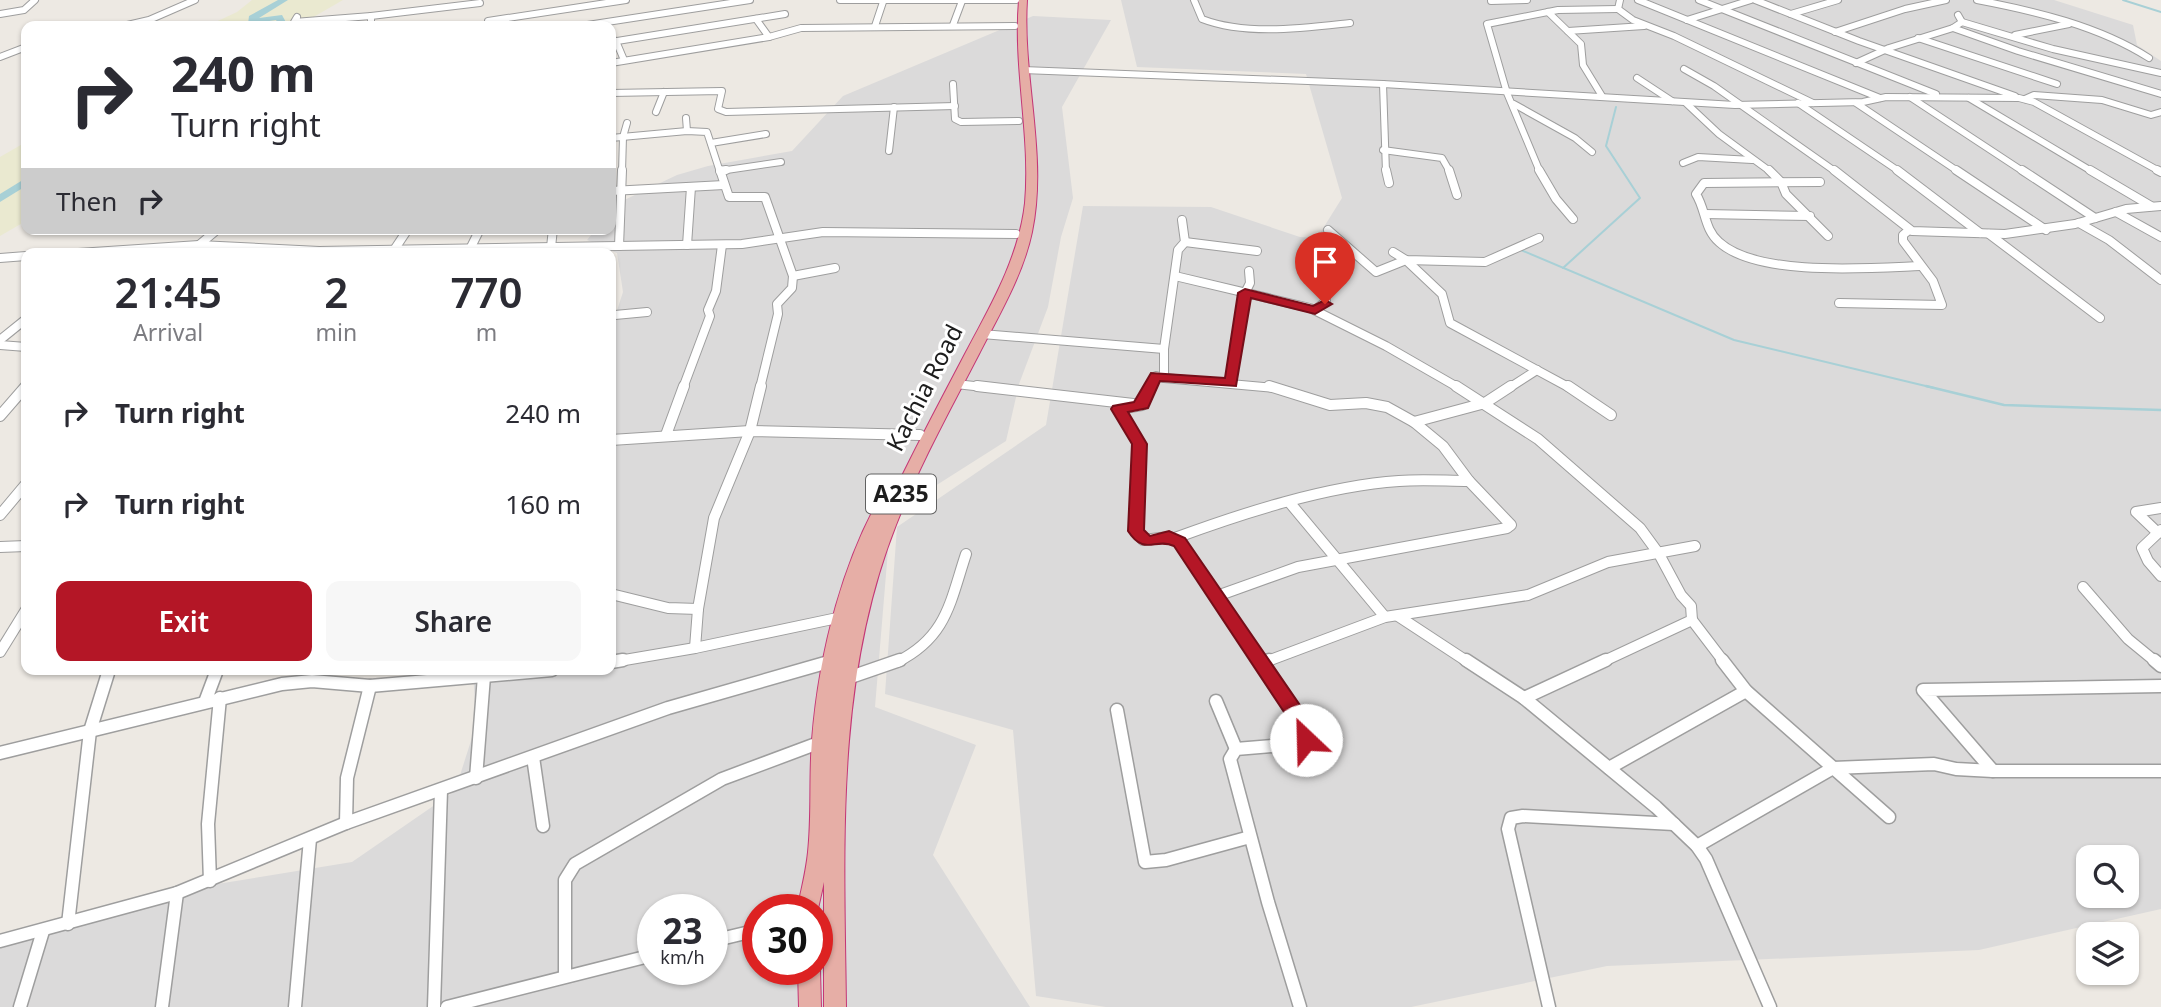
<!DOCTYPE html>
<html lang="en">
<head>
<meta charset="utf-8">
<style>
	body { margin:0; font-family:"Noto Sans",sans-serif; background:#f7f7f7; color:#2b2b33; height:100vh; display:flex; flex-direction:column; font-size:26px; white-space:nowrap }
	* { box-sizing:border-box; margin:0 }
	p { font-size:23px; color:#7c7c81 }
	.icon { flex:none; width:38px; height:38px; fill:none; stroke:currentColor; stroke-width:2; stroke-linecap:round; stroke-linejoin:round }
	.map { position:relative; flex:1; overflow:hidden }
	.details { position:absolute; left:21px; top:248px; width:595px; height:427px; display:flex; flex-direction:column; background:#fff; border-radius:14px; box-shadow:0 2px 5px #0004 }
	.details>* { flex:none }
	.banner { position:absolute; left:21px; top:21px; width:595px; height:214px; border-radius:14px; box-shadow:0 2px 5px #0004; background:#fff; color:#2b2b33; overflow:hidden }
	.tools { position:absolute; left:2076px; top:845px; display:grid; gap:14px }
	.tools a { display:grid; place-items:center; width:63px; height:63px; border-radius:14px; background:#fff; box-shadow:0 2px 5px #0004; font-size:35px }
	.speed { position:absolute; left:637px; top:894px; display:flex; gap:14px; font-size:35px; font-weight:700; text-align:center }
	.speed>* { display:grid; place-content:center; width:91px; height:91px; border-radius:50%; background:#fff; box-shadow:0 2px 5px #0004; line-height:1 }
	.speed small { font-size:18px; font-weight:400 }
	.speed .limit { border:10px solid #d22; background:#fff; color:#111 }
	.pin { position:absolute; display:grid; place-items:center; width:60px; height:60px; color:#fff; margin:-72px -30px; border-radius:50% 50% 50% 0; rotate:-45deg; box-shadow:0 0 7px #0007 }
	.pin .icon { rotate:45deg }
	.me { position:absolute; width:77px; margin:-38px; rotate:336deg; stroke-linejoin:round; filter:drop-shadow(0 0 5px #0008) }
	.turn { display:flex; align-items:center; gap:24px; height:147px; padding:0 35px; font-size:32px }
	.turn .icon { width:91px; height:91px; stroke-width:2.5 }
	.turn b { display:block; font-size:49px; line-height:60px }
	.then { display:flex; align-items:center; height:66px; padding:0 35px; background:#0003; gap:14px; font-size:26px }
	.eta { display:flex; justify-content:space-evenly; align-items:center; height:119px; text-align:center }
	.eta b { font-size:42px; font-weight:600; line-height:49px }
	.cta { display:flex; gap:14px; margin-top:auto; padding:14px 35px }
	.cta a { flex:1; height:80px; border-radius:14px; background:#b41626; color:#fff; font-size:28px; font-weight:600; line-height:80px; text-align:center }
	.cta a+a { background:#f7f7f7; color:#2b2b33 }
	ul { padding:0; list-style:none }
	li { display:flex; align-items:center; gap:21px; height:91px; padding:0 35px }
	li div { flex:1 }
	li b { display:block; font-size:26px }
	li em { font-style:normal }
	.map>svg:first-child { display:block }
	.residential { fill:#dbdada; fill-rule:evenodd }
	.farmland { fill:#eae9d0 }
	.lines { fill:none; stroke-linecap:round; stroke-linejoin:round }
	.stream-far1 { stroke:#a8d0d6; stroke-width:2 }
	.stream { stroke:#a8d0d6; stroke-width:2.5 }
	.river { fill:#a8d0d6; fill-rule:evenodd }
	.minor-far3-casing { stroke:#9e9e9e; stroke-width:8 }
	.minor-far2-casing { stroke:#9e9e9e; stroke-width:10 }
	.minor-far1-casing { stroke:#9e9e9e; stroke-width:12 }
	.minor-casing { stroke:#9e9e9e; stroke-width:15 }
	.trunk-casing { stroke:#c43776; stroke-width:2 }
	.minor-far3 { stroke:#fff; stroke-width:6 }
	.minor-far2 { stroke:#fff; stroke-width:8 }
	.minor-far1 { stroke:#fff; stroke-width:10 }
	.minor { stroke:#fff; stroke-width:12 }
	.trunk { fill:#e6aea6; fill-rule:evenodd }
	.route { fill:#b41626; stroke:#750e19; stroke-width:2 }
	.labels { text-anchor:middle; stroke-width:6; stroke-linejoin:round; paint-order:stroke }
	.shield { fill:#fff; stroke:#616161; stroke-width:2 }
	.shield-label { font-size:23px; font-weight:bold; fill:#1d1d1d }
	.street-label { font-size:24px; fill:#1d1d1d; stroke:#fff }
</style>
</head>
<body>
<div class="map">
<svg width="2161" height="1007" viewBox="0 0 2161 1007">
	<rect width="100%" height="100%" fill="#ede9e3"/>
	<g class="residential">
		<path d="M1121,0H2054L2133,25L2137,45L2161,61V909L1979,950L1607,966L1411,1007H1106L1036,996L1013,730L885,694L897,527L1046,425L1083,206L1211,207L1300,237L1317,238L1342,198L1306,74L1137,67ZM2088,858H2126V896H2088Z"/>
		<path d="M1033,16L1111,20L1062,107L1073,198L1061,237L1048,307L1019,384L1006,441L891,514L875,707L976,745L933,855L1030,1007H0V937L211,885L352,862L455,791L476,725L473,670H611V329L623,292L617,253L587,240L596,229H611V211L618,203L677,175L708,166L792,151L843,96ZM653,910H712V970H653ZM758,910H817V970H758Z"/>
	</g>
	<g class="farmland">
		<polygon points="252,0 343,0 310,19 304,26 207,26 237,12"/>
		<polygon points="26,142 26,221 0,236 0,157"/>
	</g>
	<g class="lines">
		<g class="stream-far1">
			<polyline points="2123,0 2161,12"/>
			<polyline points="1521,250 1734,340 1934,388"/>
			<polyline points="1563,268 1640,198 1606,146 1616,107"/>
		</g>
		<polyline class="stream" points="1926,386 2004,405 2161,410"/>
		<g class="river">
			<polygon points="278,0 288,0 259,18 282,15 288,26 280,26 276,20 248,24 249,16"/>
			<polygon points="26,178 26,186 0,202 0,194"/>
		</g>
		<g class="minor-far3-casing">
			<g id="minor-far3">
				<polyline points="840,0 1016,0"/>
				<path d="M1194,0L1202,19C1246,36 1304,28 1350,23"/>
				<polyline points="1620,0 1618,9 1633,20 1674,36 1813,103"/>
				<polyline points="1638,0 1880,98"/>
				<polyline points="1699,0 1936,94"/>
				<polyline points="1755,0 1859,41 2015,96"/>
				<path d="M1977,0C2035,11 2099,26 2149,58"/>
				<polyline points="1491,1 1527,0"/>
				<polyline points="1548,12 1581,44 1583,65 1602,96"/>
				<polyline points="0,14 24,10 35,0"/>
				<polyline points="1791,14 1838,0"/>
				<polyline points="297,17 294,22 371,16"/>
				<polyline points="1687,20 1751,0"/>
				<polyline points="488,21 626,0"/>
				<polyline points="1962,22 2053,49 2161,73"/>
				<polyline points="953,25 962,1"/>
				<polyline points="123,26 149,20 195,0"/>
				<polyline points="371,26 371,16 480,3"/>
				<polyline points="581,26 750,0"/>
				<polyline points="875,26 883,2"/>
				<polyline points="1953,28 2018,51 2161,94"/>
				<polyline points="1568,31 1644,26"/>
				<polyline points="1835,32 1905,9 1946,0"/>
				<polyline points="2015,35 2069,24"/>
				<polyline points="769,37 801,28 1015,26"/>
				<polyline points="1918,38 2057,84"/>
				<polyline points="616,41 624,60"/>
				<polyline points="611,42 785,14"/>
				<polyline points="0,57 26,47"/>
				<polyline points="611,63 769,37 756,19"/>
				<polyline points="1856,63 1889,48 1953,28 1962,22 1958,15"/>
				<polyline points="1684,69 1714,86 1836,172"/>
				<polyline points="1023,70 1383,84 1735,105 1863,102 1886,97 2019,98 2034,102 2161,172"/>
				<polyline points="1637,78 1672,101"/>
				<polyline points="953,84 955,119 961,122 1019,121"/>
				<polyline points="1383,84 1386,172"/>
				<polyline points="611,93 722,91 718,109 726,112 955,106"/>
				<polyline points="1910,97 2024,172"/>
				<polyline points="1969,98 2093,172"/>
				<polyline points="2025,99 2034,95 2102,100 2151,115 2161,112"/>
				<polyline points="1686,103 1719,134 1771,172"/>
				<polyline points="1798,103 1900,172"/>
				<polyline points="1856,103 1959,172"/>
				<polyline points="1514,104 1575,138 1592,152"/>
				<polyline points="656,112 664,92"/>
				<polyline points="686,118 687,131"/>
				<polyline points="611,138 687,131 707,132 720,172"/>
				<polyline points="711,143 766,134"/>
				<polyline points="1383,150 1442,158 1450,172"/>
				<polyline points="889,151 894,107"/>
				<polyline points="1683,163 1698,157 1752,160"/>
				<polyline points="720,171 781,162"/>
				<polyline points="622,172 623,137 627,123"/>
				<polyline points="1540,172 1507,93 1487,24 1558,10 1618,9"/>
			</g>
		</g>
		<g class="minor-far2-casing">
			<g id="minor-far2">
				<polyline points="720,170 729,197 765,197 793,276 792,288 777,304 778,314 760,388"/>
				<polyline points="1386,170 1389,183"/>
				<polyline points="1449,170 1457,195"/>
				<polyline points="1539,170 1556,199 1573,219"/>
				<polyline points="1769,170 1781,182 1786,194 1828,236"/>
				<polyline points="1834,170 1912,231 2005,234 2075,224 2126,209 2161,206"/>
				<polyline points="1897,170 1980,233"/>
				<polyline points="1956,170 2046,230"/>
				<polyline points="2022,170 2095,218"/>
				<polyline points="2090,170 2151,206"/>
				<polyline points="2157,170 2161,172"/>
				<polyline points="720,171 726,170"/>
				<path d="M1820,182L1704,183L1696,194C1706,210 1704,229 1719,242C1757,277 1870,268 1920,266"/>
				<polyline points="611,191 724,185"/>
				<polyline points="2116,212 2161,237"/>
				<polyline points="1705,214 1810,216"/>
				<polyline points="2079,223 2109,240 2161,280"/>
				<polyline points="1328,230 1376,272 1406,260 1442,294 1450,323 1570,388"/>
				<polyline points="1989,234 2100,318"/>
				<polyline points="1185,242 1257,251"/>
				<polyline points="199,245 218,229"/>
				<polyline points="687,245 691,187"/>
				<polyline points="619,246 622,170"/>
				<polyline points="551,247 553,229"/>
				<polyline points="470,249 480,229"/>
				<polyline points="394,250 408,229"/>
				<polyline points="1393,252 1406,260 1485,262 1539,238"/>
				<polyline points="63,254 199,245 319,251 742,244 823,232 1016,234"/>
				<polyline points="0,258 26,256"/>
				<polyline points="793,276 835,268"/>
				<polyline points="1175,276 1310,308 1386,346 1459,388"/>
				<polyline points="1839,303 1942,305 1933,281 1903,241 1903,235 1909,230"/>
				<polyline points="1315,310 1326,301 1322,256"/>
				<polyline points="615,315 647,312"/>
				<polyline points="982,334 1164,349"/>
				<polyline points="0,340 26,319"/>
				<polyline points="0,345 26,347"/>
				<polyline points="1164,378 1275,388"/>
				<polyline points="1231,383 1245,293 1250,283 1249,271"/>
				<polyline points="956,384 992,388"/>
				<polyline points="24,388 26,386"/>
				<polyline points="683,388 710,316 708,310 716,291 722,245"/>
				<polyline points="1149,388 1156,376 1164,378 1164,349 1178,250 1185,242 1182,220"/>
				<polyline points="1509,388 1537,370"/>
			</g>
		</g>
		<g class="minor-far1-casing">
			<g id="minor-far1">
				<polyline points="977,386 1142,405 1119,409 1140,444 1136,531 1143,540 1169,537 1179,542 1260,662"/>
				<polyline points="1456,386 1538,439 1640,528 1659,554 1681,595 1691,606 1692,620 1602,662"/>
				<polyline points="1568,386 1611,415"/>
				<polyline points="1141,403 1150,386"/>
				<polyline points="0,416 26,386"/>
				<polyline points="1414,422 1485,403 1511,386"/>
				<polyline points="666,435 684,386"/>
				<polyline points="611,440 750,431 920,435"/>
				<polyline points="1290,503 1385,617"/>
				<polyline points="0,515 26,484"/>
				<polyline points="2161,530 2142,548 2148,561 2161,576"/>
				<polyline points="2158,533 2136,512 2161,508"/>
				<path d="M1175,538C1243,513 1326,486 1399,481C1422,479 1446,481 1469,481"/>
				<polyline points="0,547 26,546"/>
				<polyline points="2083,587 2128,639 2156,662"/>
				<polyline points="611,594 668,608 698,609"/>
				<polyline points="1217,596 1298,567 1507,528 1511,525 1469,481 1443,446 1414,422 1387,407 1366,403 1330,405 1269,386"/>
				<polyline points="1398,616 1468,662"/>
				<polyline points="1692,620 1724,662"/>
				<polyline points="695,648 698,609 714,518 750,431 761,386"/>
				<polyline points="0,652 26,610"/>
				<polyline points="613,662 695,648 842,617"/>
				<path d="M897,662C947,637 950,602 966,554"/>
				<polyline points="1265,662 1385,617 1528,595 1608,562 1695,546"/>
			</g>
		</g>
		<g class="minor-casing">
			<g id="minor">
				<polyline points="1259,660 1299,719 1306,740 1298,744 1236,749 1230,759 1268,902 1300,1007"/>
				<polyline points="1466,660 1524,698 1656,807 1697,846 1706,859 1770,1007"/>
				<polyline points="1722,660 1746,691 1889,817"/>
				<polyline points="2154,660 2161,666"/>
				<polyline points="611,662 623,660"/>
				<polyline points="1261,663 1269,660"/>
				<polyline points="845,679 900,660"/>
				<polyline points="1524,698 1606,660"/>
				<polyline points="1216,701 1236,749"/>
				<polyline points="205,702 217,670"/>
				<polyline points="1117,710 1145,862 1166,860 1250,837"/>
				<polyline points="0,753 282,684 312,681 370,686 552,670"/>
				<polyline points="533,757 543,826"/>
				<polyline points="1609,768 1746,691"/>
				<polyline points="1993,771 1923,690 2161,686"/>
				<polyline points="476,778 484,676"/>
				<polyline points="346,823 347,778 370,686"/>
				<polyline points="1697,846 1833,768 1934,764 1956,769 1993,771 2161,771"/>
				<polyline points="210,881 208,824 220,698"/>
				<polyline points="68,924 90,731 109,670"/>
				<polyline points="0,941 177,893 346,823 668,708 832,661"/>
				<polyline points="712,941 758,930"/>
				<polyline points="565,975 565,880 575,864 722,779 821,742"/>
				<polyline points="20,1007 43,931"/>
				<polyline points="162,1007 177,893"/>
				<polyline points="295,1007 310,839"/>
				<polyline points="434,1007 441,790"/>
				<polyline points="447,1007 653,955"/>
				<polyline points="1549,1007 1508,829 1511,818 1523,816 1674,824"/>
			</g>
		</g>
		<g class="trunk-casing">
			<g id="trunk">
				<path d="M1019,0H1027C1022,77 1048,156 1032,232C1023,275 999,315 979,354C950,410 919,466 896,525C835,679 844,845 846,1007H824V882L817,913V910H797C801,891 806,872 808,852C812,815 809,777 812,740C819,652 843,556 890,480H900C921,437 944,394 966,352C991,305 1019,257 1025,203C1031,136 1013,68 1019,0Z"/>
				<polygon points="817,964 820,970 821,1007 799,1007 798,970 817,970"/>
			</g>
		</g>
		<use href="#minor-far3" class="minor-far3"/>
		<use href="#minor-far2" class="minor-far2"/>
		<use href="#minor-far1" class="minor-far1"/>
		<use href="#minor" class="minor"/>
		<use href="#trunk" class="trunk"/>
	</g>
	<path class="route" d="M1245,289L1313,306L1325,300L1332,304L1315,314L1251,298L1236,386L1160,381L1148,408L1128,412L1147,444L1144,530L1150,536L1169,531L1185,538L1306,714L1316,740L1313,746L1306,748L1299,746L1290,721L1174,546C1155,537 1145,557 1128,531L1132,444L1111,409L1113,406L1134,402L1151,373L1225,378L1238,293Z"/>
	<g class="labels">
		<rect class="shield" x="866" y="474.5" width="70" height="39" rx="5"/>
		<g class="shield-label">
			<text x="901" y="502">A235</text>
		</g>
		<g class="street-label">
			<text transform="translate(925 388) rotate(-63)" y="8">Kachia Road</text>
		</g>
	</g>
</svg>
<div class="tools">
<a><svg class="icon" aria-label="search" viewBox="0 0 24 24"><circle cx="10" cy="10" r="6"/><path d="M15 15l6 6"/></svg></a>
<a><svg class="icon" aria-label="layers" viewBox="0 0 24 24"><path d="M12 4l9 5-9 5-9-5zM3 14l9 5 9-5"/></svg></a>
</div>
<div class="speed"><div>23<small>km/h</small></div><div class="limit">30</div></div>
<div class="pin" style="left:1325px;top:304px;background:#d93025"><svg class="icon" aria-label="arrive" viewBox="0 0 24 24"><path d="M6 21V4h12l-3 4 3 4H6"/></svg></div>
<svg class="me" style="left:1306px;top:740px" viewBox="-20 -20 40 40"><circle r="19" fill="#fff"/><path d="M0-13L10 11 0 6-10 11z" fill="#b41626"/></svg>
<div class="banner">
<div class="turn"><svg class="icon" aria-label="right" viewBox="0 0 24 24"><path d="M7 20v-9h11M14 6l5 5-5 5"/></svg><div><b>240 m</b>Turn right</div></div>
<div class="then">Then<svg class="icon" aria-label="right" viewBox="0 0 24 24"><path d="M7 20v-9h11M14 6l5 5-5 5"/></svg></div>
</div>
<section class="details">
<div class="eta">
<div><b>21:45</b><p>Arrival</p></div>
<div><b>2</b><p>min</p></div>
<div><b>770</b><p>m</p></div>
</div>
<ul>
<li><svg class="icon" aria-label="right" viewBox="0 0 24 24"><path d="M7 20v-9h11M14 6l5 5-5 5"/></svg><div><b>Turn right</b></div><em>240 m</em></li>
<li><svg class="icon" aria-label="right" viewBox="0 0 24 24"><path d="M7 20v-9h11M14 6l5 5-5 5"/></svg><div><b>Turn right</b></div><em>160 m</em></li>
</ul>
<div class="cta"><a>Exit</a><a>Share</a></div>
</section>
</div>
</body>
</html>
